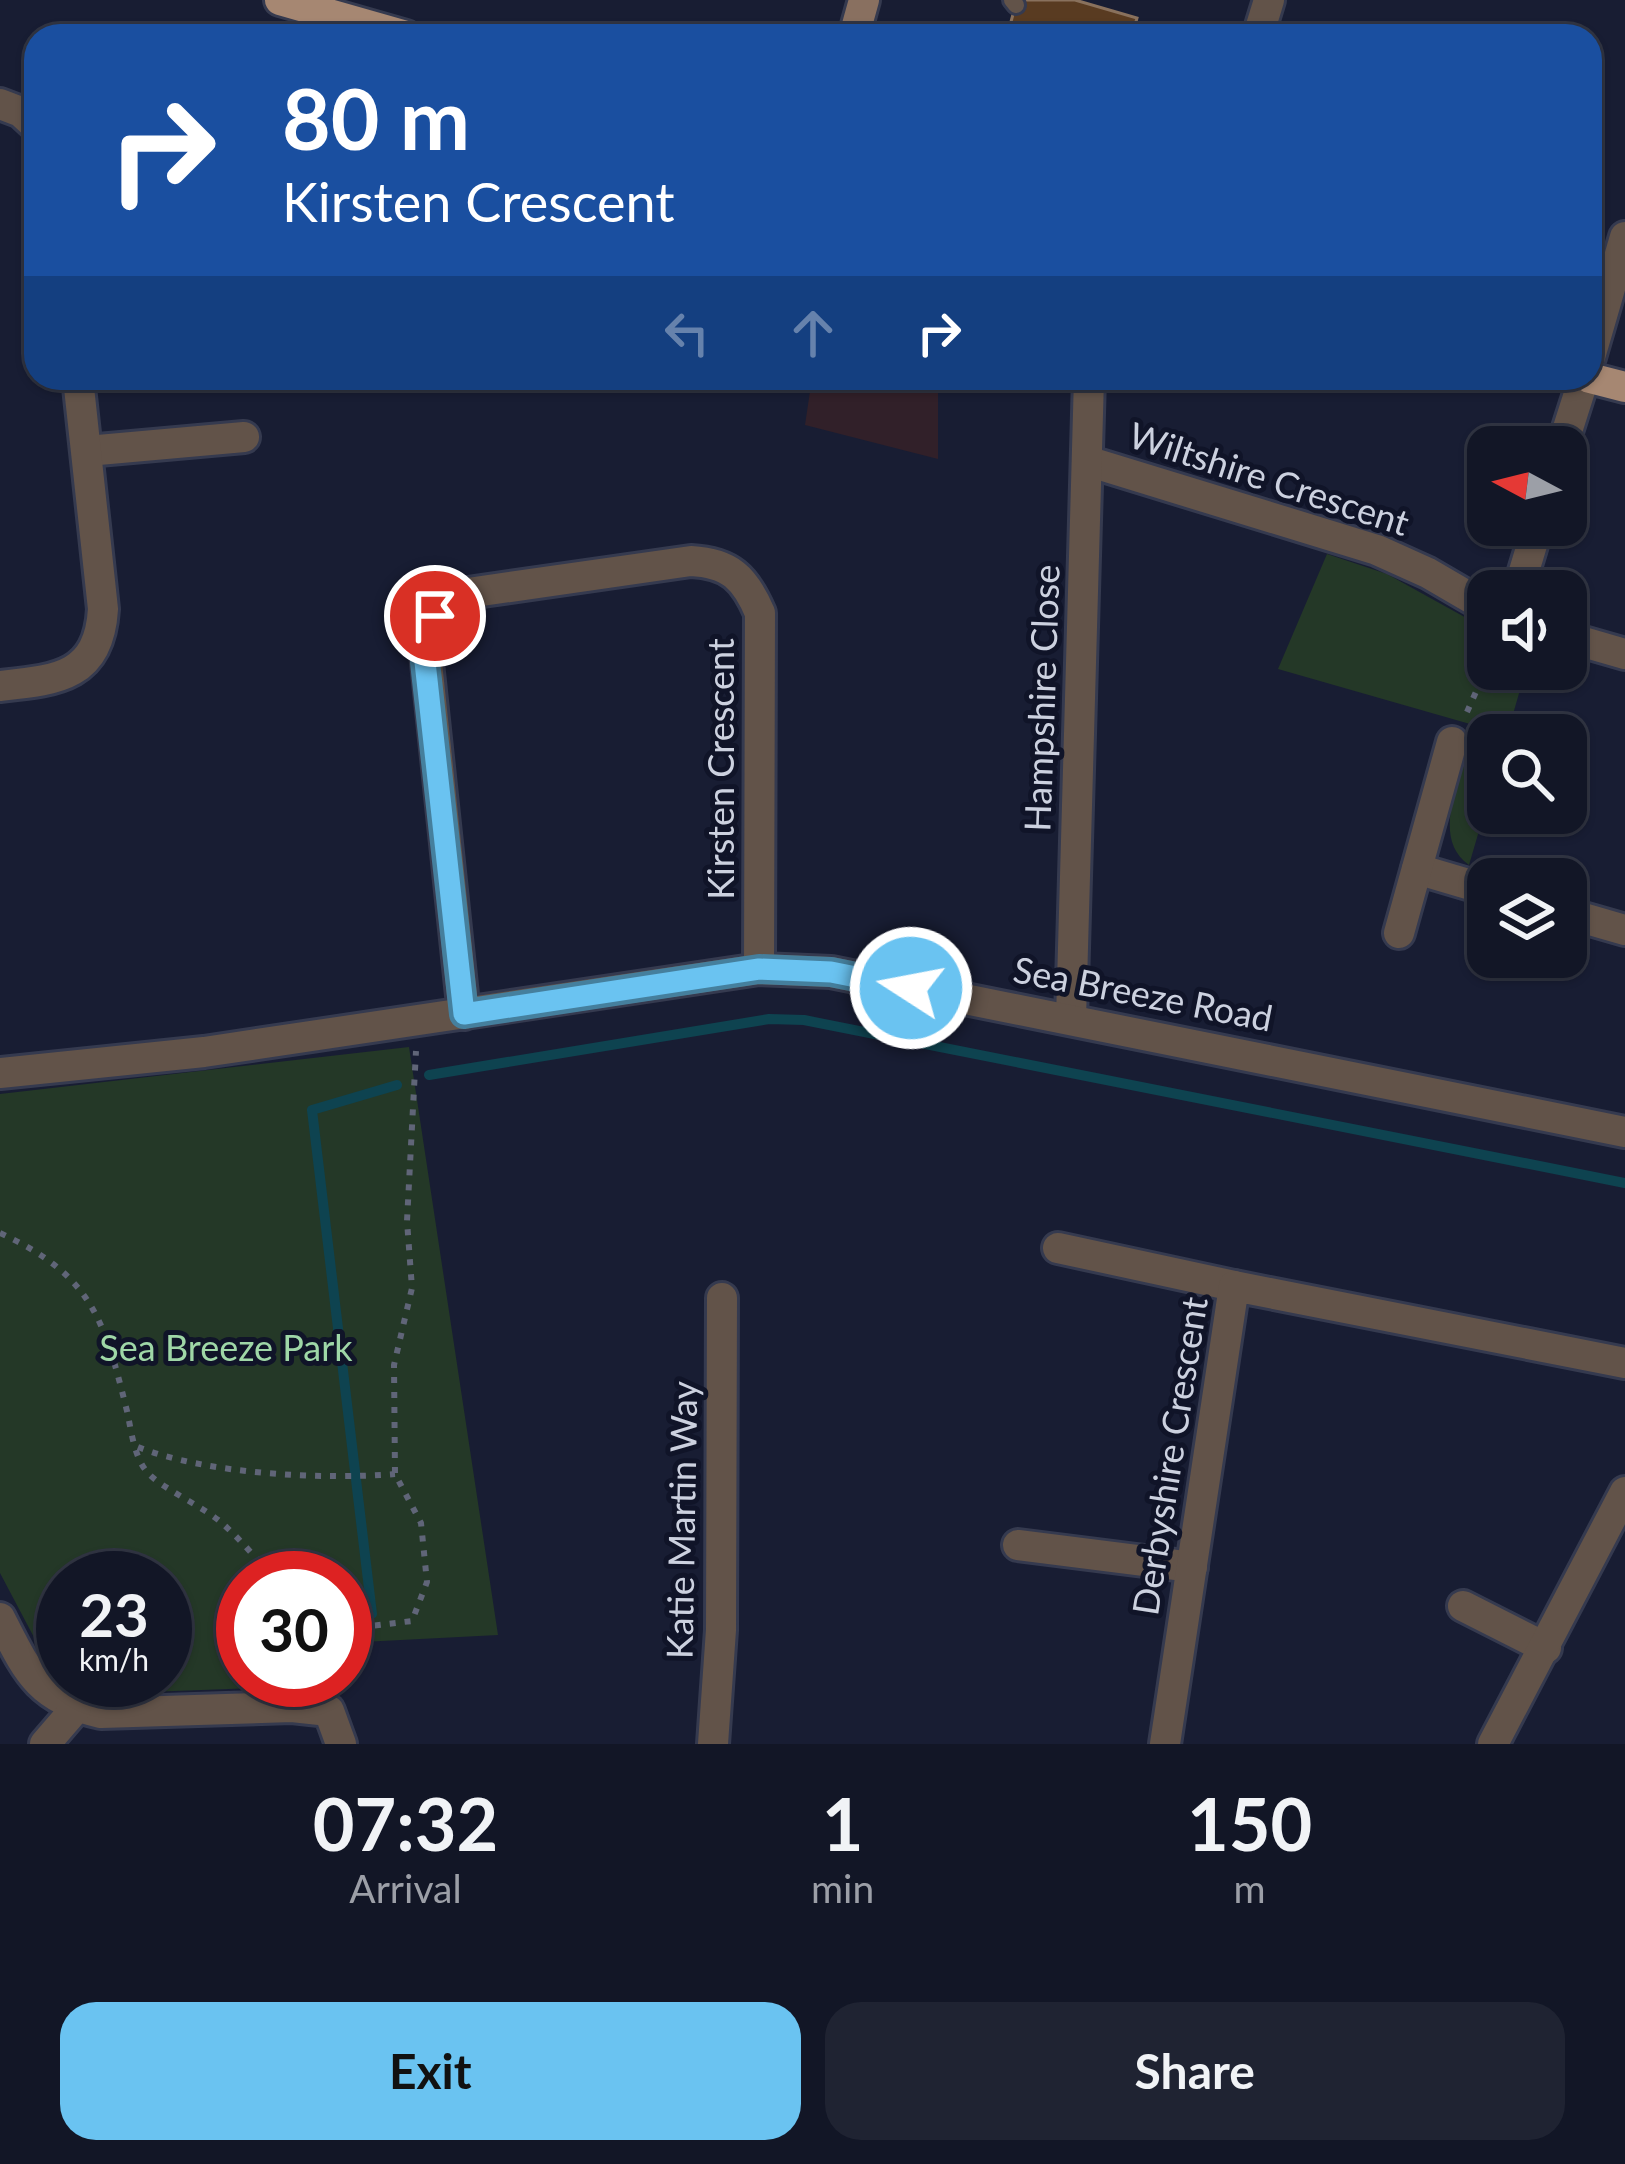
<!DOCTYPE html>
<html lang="en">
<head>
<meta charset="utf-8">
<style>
	body { margin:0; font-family:Lato,sans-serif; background:#1f2332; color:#f1f3f6; height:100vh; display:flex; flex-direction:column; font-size:45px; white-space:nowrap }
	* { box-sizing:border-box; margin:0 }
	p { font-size:39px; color:#9c9fa7 }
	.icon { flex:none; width:66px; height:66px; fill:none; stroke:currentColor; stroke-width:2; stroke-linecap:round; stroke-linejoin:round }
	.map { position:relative; height:1744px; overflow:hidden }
	.panel { display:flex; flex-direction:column; background:#121626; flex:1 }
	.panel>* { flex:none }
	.top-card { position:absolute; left:24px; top:24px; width:1578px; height:366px; border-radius:36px; box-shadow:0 3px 9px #0004,0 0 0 3px #313543; background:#1a4fa0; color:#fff; overflow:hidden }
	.needle { width:78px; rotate:277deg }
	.tools { position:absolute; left:1467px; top:426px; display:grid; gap:24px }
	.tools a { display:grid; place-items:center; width:120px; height:120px; border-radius:24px; background:#121626; box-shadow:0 3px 9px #0004,0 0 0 3px #313543; font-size:60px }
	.speed { position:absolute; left:36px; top:1551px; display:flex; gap:24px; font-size:60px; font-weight:700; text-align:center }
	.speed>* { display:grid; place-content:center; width:156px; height:156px; border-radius:50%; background:#121626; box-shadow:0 3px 9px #0004,0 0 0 3px #313543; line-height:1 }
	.speed small { font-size:30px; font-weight:400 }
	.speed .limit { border:18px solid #d22; background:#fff; color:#111 }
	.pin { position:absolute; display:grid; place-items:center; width:102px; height:102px; color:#fff; margin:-51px; border:6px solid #fff; border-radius:50%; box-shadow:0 3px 12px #0007 }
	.me { position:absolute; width:132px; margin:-66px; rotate:281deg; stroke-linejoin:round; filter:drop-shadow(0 0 9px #0008) }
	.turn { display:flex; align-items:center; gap:42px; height:252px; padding:0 60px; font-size:54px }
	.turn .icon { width:156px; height:156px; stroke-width:2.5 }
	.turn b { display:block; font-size:84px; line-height:102px }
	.lanes { display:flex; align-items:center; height:114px; padding:0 60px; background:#0003; justify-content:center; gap:60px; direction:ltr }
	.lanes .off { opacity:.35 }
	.eta { display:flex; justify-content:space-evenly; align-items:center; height:204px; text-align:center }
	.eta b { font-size:72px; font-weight:700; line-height:84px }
	.primary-button { display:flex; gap:24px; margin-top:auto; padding:24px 60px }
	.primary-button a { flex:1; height:138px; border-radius:36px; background:#6ac3f1; color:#111; font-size:48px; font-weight:700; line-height:138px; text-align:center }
	.primary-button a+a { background:#1f2332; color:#f1f3f6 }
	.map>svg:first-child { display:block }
	.commercial { fill:#312029 }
	.green { fill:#243827; fill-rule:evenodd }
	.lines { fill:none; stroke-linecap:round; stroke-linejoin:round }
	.stream { stroke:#0e4350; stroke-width:10 }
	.building { fill:#593b21; stroke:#89715d; stroke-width:3 }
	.service-casing { stroke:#353a4f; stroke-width:22 }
	.minor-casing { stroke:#353a4f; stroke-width:36 }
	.secondary-casing { stroke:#353a4f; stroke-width:36 }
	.primary-casing { stroke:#353a4f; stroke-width:36 }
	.path { stroke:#606578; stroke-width:6; stroke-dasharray:6 9; stroke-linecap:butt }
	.service { stroke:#625349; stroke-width:16 }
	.minor { stroke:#625349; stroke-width:30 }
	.secondary { stroke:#897060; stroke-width:30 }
	.primary { stroke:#a68772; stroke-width:30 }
	.route-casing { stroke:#457f9d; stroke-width:30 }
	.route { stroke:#6ac3f1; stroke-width:21 }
	.labels { text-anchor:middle; stroke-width:10; stroke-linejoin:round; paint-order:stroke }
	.street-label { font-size:36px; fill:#ccd1df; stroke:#101428 }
	.park-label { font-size:36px; fill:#9fd7a7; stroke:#101428 }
</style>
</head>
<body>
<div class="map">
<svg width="1625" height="1744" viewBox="0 0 1625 1744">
	<rect width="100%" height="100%" fill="#181d33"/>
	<polygon class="commercial" points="812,378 938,378 938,459 805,425"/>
	<g class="green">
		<path d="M1327,554L1387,574L1488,630V669H1526L1507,735H1488V800L1469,865C1426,835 1467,767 1477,726L1278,669Z"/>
		<path d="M409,1047L498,1635L362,1642L345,1649V1578H243V1680H275L256,1688L93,1694L56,1679L0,1573V1094ZM63,1578H165V1680H63Z"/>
	</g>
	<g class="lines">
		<g class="stream">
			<polyline points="429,1075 769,1019 804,1020 1625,1183"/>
			<polyline points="372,1614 312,1110 397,1085"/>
		</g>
	</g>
	<polygon class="building" points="1017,0 1075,0 1137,18 1132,36 1007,36"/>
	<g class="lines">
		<g class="service-casing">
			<polyline id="service" points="1012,0 1016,5"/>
		</g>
		<g class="minor-casing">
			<g id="minor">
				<polyline points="1258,36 1269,0"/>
				<polyline points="0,104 21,112 36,126"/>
				<polyline points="1590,357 1625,237"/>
				<polyline points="1562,447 1584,378"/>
				<polyline points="87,451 244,437"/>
				<polyline points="1087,461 1377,550 1428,573 1488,608"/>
				<polyline points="1518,591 1538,525"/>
				<polyline points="1566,637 1625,654"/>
				<path d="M0,686C57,680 99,677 103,609L78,378"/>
				<polyline points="1417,869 1488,890"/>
				<polyline points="1566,913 1625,930"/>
				<polyline points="1399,933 1452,742"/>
				<path d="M464,1014L425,644L435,616L461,594L691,561C730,563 745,578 760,613L759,969"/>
				<polyline points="1071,1019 1089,378"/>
				<polyline points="0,1073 204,1052 759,969 831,972 1625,1132"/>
				<polyline points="1058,1248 1234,1286"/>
				<polyline points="1018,1545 1192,1567"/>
				<polyline points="1463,1606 1546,1648"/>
				<path d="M0,1618C27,1671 38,1699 101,1713L292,1707L329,1711L341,1744"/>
				<polyline points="45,1744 76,1708"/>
				<polyline points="713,1744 721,1630 722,1298"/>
				<polyline points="1165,1744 1234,1286 1625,1363"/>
				<polyline points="1493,1744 1625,1492"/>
			</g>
		</g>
		<g class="secondary-casing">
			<polyline id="secondary" points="854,36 864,0"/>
		</g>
		<g class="primary-casing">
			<g id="primary">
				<polyline points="280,0 406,36"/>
				<polyline points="1590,378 1625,387"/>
			</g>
		</g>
		<g class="path">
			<polyline points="1467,712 1488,665"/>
			<path d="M0,1233C91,1275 104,1318 127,1411C131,1429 134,1457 147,1472C162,1489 203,1506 223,1524C241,1540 257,1560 274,1578"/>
			<path d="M138,1447C206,1474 322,1480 395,1474"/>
			<polyline points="345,1629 412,1621 427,1582 421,1523 395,1474 394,1365 412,1288 407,1221 416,1051"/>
		</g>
		<use href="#service" class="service"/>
		<use href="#minor" class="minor"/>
		<use href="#secondary" class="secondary"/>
		<use href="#primary" class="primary"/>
	</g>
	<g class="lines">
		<g class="route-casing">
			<polyline id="route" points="435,616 428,629 425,662 464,1014 759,969 831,972 911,988"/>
		</g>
		<use href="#route" class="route"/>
	</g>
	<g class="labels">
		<g class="street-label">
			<text transform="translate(1269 479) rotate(18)" y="13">Wiltshire Crescent</text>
			<text transform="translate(1042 698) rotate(-88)" y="13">Hampshire Close</text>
			<text transform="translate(721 769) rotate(-90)" y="13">Kirsten Crescent</text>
			<text transform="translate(1143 994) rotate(11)" y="13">Sea Breeze Road</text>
			<text transform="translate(1170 1456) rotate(-81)" y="13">Derbyshire Crescent</text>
			<text transform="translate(682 1520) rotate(-89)" y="13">Katie Martin Way</text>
		</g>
		<g class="park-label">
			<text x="226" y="1361">Sea Breeze Park</text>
		</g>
	</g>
</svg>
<div class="tools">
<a><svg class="needle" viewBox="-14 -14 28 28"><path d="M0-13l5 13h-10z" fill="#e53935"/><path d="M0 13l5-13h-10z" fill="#9c9fa7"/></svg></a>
<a><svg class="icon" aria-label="sound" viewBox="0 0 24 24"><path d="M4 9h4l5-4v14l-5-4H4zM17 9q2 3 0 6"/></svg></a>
<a><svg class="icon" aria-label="search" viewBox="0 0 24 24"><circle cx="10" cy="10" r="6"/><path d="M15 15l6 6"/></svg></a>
<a><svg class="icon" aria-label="layers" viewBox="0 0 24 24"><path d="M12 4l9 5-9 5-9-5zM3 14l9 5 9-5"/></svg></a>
</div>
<div class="speed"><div>23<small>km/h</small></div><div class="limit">30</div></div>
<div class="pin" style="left:435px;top:616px;background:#d93025"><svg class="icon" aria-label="arrive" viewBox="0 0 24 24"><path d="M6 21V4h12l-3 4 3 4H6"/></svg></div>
<svg class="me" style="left:911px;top:988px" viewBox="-20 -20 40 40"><circle r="17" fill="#6ac3f1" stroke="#fff" stroke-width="3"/><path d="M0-11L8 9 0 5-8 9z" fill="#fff"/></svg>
<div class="top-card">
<div class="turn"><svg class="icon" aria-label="right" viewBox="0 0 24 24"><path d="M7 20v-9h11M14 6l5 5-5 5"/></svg><div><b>80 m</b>Kirsten Crescent</div></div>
<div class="lanes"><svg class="icon off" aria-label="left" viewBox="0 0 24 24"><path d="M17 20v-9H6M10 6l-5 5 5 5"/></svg><svg class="icon off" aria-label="ahead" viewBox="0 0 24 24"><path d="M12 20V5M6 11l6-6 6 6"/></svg><svg class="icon" aria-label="right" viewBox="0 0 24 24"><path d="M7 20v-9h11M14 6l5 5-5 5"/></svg></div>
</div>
</div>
<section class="panel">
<div class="eta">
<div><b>07:32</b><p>Arrival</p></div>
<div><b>1</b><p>min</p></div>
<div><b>150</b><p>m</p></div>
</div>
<div class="primary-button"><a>Exit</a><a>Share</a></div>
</section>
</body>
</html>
